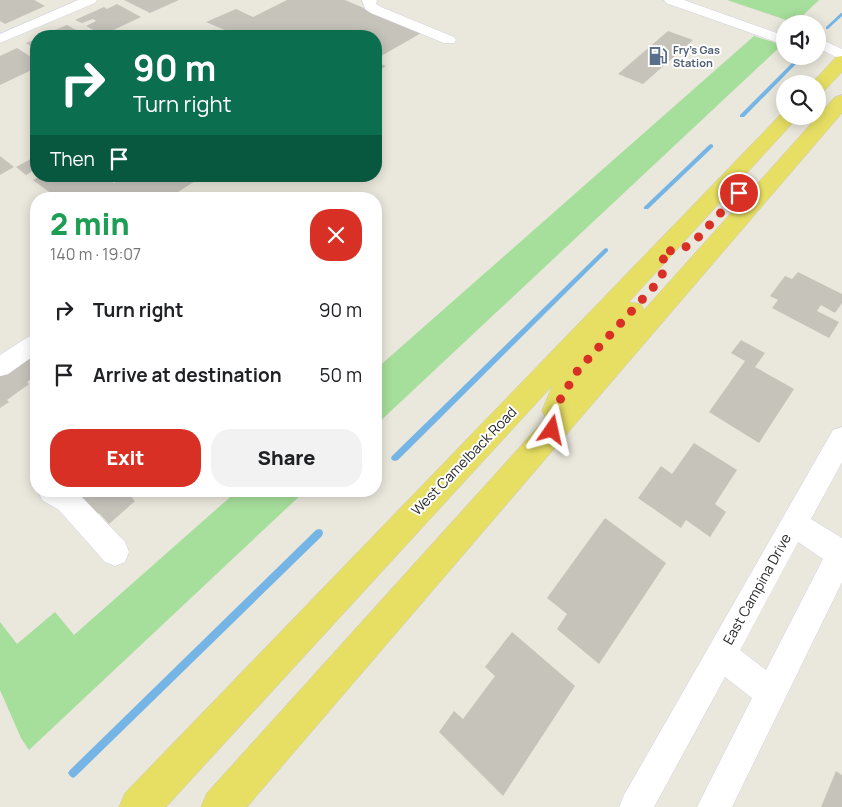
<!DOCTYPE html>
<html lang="en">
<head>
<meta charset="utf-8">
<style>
	body { margin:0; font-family:Manrope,sans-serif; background:#f2f2f2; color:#202124; height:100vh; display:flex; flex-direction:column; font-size:19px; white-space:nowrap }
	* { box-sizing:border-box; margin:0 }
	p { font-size:16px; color:#757577 }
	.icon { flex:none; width:28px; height:28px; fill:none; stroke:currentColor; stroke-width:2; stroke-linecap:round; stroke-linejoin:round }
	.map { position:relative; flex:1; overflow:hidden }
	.drawer { position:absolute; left:30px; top:192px; width:352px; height:305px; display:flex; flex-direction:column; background:#fff; border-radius:20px; box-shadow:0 2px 12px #0003 }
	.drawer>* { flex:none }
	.banner { position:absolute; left:30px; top:30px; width:352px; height:152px; border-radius:20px; box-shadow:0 2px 12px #0003; background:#0b6e4f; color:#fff; overflow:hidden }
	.controls { position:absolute; left:776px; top:15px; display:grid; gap:10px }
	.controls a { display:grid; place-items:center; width:50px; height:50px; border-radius:50%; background:#fff; box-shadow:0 2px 12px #0003; font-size:25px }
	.pin { position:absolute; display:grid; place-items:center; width:42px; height:42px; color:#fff; margin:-21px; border:2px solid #fff; border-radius:50%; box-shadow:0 1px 5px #0007 }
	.me { position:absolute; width:55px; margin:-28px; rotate:11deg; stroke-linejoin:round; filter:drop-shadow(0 0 4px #0008) }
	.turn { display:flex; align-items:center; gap:18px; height:105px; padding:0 20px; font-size:22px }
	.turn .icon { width:65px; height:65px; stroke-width:2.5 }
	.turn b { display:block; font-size:35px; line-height:42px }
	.then { display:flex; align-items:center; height:48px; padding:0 20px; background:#0003; gap:10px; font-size:19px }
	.round { display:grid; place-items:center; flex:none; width:52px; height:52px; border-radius:20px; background:#f2f2f2 }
	.overview { display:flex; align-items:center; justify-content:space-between; height:85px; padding:0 20px }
	h1 { font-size:30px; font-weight:800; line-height:38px; color:#1e9e55 }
	.cta { display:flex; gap:10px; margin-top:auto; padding:10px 20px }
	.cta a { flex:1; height:58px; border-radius:20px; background:#d93025; color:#fff; font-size:20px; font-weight:800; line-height:58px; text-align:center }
	.cta a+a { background:#f2f2f2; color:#202124 }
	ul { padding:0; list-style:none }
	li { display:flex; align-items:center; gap:15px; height:65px; padding:0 20px }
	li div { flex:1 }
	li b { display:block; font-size:19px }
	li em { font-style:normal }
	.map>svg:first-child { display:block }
	.green { fill:#a6de9b }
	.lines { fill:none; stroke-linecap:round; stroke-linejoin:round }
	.stream { fill:#75b5e6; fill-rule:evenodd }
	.building { fill:#c6c3bb }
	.minor-casing { stroke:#d1d1e1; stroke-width:1 }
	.major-casing { stroke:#c7c7c7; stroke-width:1 }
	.minor { fill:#fff; fill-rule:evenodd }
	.major { fill:#e7df64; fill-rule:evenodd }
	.route { stroke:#d93025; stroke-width:9; stroke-dasharray:0 16.2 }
	.labels { text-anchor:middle; stroke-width:4; stroke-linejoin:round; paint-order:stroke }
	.far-service-label { font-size:11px; font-weight:bold; fill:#4e5e75; stroke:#fff; text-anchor:start }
	.street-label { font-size:14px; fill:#292929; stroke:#fff }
</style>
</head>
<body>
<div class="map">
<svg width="842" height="807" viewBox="0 0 842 807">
	<rect width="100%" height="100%" fill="#eae7dc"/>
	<g class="green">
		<polygon points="727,0 819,0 795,23"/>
		<polygon points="754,36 782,45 376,425 376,369"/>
		<polygon points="237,491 305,491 29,750 21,738 0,690 0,622 17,644 55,612 74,635"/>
	</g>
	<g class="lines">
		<g class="stream">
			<polygon points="841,13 842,13 842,16 828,29 826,29 826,27"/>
			<polygon points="793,62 797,63 744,117 740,117 740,115"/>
			<polygon points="711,144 713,145 713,147 648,209 644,209 644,207 709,145"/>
			<polygon points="606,248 608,249 608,251 398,460 395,461 392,460 391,458 392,456 604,249"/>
			<polygon points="319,529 322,530 323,533 322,536 76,776 73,778 70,776 68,773 70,770 316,530"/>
		</g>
	</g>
	<g class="building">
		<polygon points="0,0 34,0 45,6 5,24 0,21"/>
		<polygon points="124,0 179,0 150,13"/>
		<polygon points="287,0 345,0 408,27 423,32 376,59 376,36 216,36 227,31 206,22 236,9 253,17"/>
		<polygon points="117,4 141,17 103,35 86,26 96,21 93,19 82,23 75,20 104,7 107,9"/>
		<polygon points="67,25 87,36 57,36 50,32"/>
		<polygon points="668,31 693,40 643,84 618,74"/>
		<polygon points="36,39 36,50 26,43"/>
		<polygon points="17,48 36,60 36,68 0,85 0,56"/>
		<polygon points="376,62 386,66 376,73"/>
		<polygon points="0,156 14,167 0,175"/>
		<polygon points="36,156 36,169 26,175 16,167"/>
		<polygon points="40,176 105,176 114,183 125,176 203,176 167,199 62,199 54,193 52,194 33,180"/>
		<polygon points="798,272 842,294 842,303 835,313 821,305 817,311 839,322 829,338 772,308 778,300 770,296 785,276 792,279"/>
		<polygon points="741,340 765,353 755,367 794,389 759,443 709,412 745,361 731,353"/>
		<polygon points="29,355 36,363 36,375 27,382 29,384 7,400 9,402 0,408 0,375"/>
		<polygon points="694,443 737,470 715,504 726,512 710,537 686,520 681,528 638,498 661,466 672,474"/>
		<polygon points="66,491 126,491 135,501 109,524 99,513 90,521 64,493"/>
		<polygon points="605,518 666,563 599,664 557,629 567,614 547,598"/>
		<polygon points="512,632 575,686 503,796 439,732 454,711 463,719 495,676 485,667"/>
		<polygon points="836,771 842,775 842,807 821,807"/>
	</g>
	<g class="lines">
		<g class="minor-casing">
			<g id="minor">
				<polygon points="78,0 97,0 95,3 0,43 0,34"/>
				<polygon points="362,0 377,0 376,4 381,7 454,37 456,40 454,43 444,43 371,13 365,9"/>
				<polygon points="664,0 684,0 785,36 785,45 666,3"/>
				<polygon points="818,38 842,49 842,60 818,48"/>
				<polygon points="36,334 36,354 8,374 0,376 0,355 28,337"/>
				<path d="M842,427V462L811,519L842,538V582L732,807H697L752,698L725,677L654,807H619L624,795L833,430ZM798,542L823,559L766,670L740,650Z"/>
				<polygon points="38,491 77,492 125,542 129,552 125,562 115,566 105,562 59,510 42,500"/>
			</g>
		</g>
		<g class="major-casing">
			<g id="major">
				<polygon points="842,56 842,72 824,91 818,92 818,84 811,84 836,57"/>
				<polygon points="842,95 842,113 247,807 201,807 207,793 546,418 542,411 552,386 166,807 119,807 125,793 783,112 785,111 785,116 799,116 629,302 641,304 644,310 835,97"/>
			</g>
		</g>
		<use href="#minor" class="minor"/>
		<use href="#major" class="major"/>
	</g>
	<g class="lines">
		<polyline class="route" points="552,430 557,405 578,370 659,281 666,266 661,253 683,248 692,244 739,193"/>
	</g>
	<defs>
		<g id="fuel-bare" transform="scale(1.5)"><path d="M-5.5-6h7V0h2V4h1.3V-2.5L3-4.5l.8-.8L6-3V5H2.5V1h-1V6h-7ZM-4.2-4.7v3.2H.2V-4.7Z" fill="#5c6f8a" stroke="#fff" stroke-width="2.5" paint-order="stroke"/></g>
	</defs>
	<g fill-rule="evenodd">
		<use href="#fuel-bare" x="658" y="56"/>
	</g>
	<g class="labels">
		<g class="far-service-label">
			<text x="673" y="54">Fry's Gas<tspan x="673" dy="13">Station</tspan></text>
		</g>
		<g class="street-label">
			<text transform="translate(464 461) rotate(-46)" y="5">West Camelback Road</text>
			<text transform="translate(757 589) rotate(-61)" y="5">East Campina Drive</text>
		</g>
	</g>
</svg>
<div class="controls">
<a><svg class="icon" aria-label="sound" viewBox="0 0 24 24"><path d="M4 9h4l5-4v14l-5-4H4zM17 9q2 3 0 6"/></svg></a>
<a><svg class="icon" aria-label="search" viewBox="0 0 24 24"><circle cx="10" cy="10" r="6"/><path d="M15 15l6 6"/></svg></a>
</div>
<div class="pin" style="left:739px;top:193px;background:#d93025"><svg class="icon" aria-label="arrive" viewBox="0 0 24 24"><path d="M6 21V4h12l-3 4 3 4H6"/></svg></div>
<svg class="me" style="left:552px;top:430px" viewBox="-20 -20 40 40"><path d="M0-17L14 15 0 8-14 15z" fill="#d93025" stroke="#fff" stroke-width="4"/></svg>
<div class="banner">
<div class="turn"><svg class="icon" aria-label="right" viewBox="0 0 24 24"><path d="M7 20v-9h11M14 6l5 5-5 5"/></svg><div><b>90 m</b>Turn right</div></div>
<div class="then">Then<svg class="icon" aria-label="arrive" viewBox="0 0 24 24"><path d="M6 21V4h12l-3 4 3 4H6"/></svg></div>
</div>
<section class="drawer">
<div class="overview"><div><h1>2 min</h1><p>140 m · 19:07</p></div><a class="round" style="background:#d93025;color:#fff"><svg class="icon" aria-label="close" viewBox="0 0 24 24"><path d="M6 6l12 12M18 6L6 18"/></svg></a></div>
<ul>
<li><svg class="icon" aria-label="right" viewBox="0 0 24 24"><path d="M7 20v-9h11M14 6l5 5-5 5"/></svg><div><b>Turn right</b></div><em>90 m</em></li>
<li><svg class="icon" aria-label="arrive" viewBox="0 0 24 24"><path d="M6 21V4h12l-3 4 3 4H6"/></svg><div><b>Arrive at destination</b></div><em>50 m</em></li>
</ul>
<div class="cta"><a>Exit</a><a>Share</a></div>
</section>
</div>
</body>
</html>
